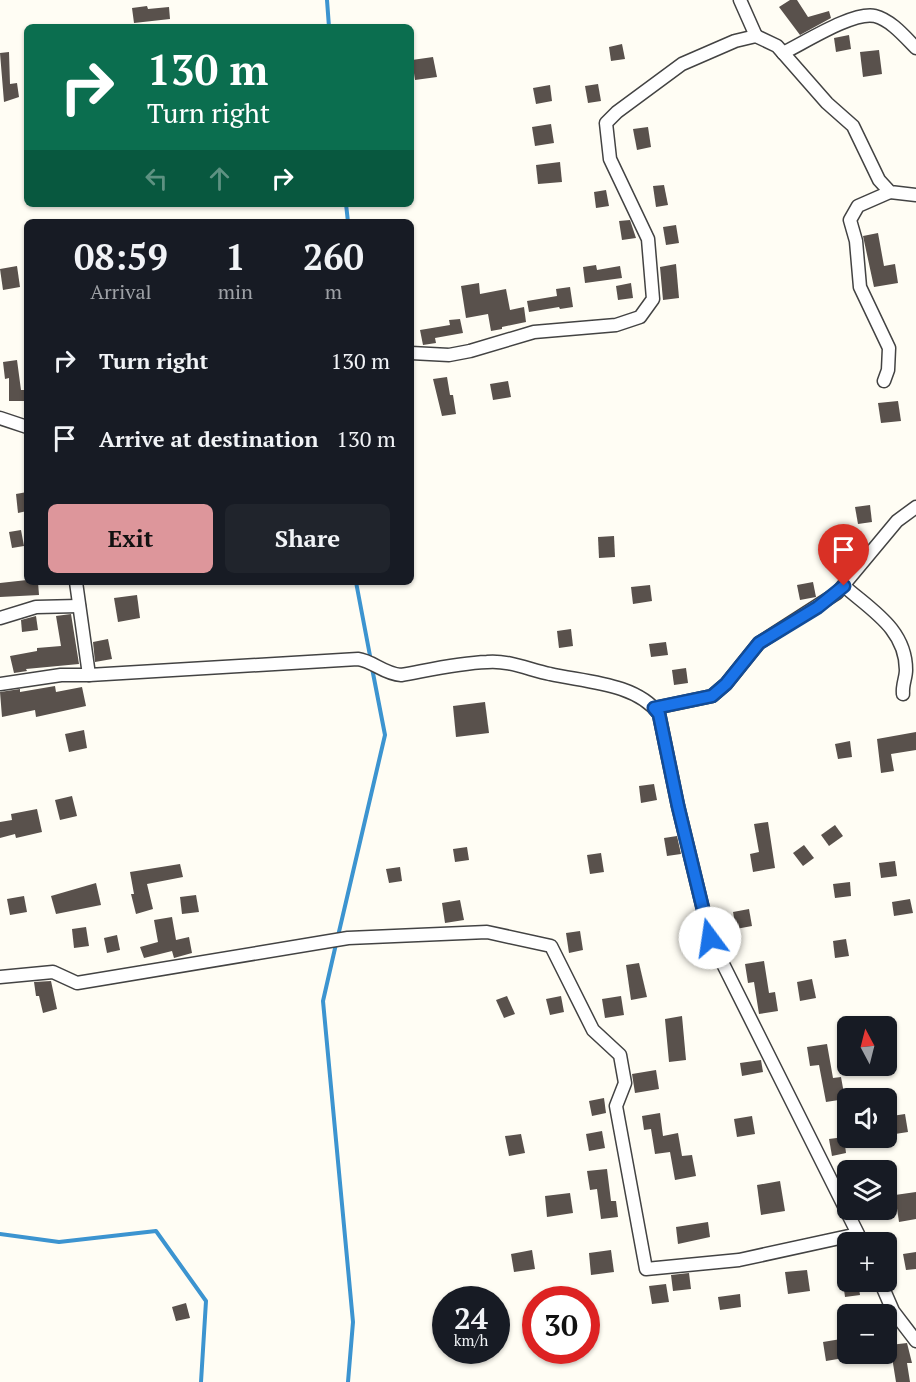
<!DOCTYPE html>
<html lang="en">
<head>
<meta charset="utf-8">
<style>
	body { margin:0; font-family:"PT Serif",serif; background:#20242c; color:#f1f3f6; height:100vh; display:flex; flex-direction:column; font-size:22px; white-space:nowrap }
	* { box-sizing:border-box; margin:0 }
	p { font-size:20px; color:#9ea1a6 }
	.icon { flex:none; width:33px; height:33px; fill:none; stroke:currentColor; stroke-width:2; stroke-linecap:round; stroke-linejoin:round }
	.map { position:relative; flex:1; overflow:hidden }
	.side { position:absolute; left:24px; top:219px; width:390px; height:366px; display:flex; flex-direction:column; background:#171b24; border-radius:9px; box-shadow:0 2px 4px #0004 }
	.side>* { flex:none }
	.guide { position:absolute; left:24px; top:24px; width:390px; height:183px; border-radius:9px; box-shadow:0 2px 4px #0004; background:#0b6e4f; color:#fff; overflow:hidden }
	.needle { width:39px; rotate:353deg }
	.tools { position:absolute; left:837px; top:1016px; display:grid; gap:12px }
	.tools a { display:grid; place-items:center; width:60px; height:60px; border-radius:9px; background:#171b24; box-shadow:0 2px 4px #0004; font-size:30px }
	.speed { position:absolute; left:432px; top:1286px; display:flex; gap:12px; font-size:30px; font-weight:700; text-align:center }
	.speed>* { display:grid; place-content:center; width:78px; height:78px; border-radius:50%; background:#171b24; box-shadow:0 2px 4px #0004; line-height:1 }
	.speed small { font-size:15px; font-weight:400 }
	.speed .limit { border:9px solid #d22; background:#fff; color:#111 }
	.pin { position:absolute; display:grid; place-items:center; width:51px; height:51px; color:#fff; margin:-62px -26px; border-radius:50% 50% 50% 0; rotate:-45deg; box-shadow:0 0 6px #0007 }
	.pin .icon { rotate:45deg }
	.me { position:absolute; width:66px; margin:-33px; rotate:346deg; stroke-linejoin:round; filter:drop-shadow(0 0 4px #0008) }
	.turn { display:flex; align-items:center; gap:21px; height:126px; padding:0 24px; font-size:27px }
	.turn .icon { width:78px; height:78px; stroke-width:2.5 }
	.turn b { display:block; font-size:42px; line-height:51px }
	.lanes { display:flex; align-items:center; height:57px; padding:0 24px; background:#0003; justify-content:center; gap:30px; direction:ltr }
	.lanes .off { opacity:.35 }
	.eta { display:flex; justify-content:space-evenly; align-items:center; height:102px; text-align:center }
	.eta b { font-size:36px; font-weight:700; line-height:42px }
	.cta { display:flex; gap:12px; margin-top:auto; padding:12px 24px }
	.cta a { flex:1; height:69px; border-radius:9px; background:#dd969b; color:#111; font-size:24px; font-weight:700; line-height:69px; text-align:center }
	.cta a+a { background:#20242c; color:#f1f3f6 }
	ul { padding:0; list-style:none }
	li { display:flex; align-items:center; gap:18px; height:78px; padding:0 24px }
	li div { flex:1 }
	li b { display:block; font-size:22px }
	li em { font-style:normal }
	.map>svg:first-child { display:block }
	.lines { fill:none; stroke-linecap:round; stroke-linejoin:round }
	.stream { stroke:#3c94d0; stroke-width:4 }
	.building { fill:#59514c }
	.street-casing { stroke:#434343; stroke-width:15 }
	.street { stroke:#fff; stroke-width:12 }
	.route-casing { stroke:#114b97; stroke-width:15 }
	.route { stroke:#1a73e8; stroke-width:10 }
</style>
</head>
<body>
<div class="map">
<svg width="916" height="1382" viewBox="0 0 916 1382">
	<rect width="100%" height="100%" fill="#fffdf4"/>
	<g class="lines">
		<g class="stream">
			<polyline points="327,0 329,27"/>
			<polyline points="346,204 348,222"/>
			<polyline points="356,582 371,661"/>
			<polyline points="338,936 385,735 372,668"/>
			<polyline points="336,944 323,1001 353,1322 348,1382"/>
			<polyline points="0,1234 59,1242 156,1231 206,1301 201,1382"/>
		</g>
	</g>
	<g class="building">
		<polygon points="790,0 797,0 808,17 829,11 831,18 800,35 779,7"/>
		<polygon points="147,6 148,9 169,7 170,19 134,23 132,8"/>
		<polygon points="849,35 851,49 836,52 834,38"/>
		<polygon points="622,44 625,59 611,61 609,47"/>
		<polygon points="879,50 882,74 863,77 860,52"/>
		<polygon points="9,52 10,84 17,83 19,97 4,102 0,53"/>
		<polygon points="433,57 437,77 415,80 412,60"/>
		<polygon points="598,84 601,101 588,103 585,86"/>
		<polygon points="550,85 552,101 536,104 533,88"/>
		<polygon points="551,124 554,143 535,146 532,127"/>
		<polygon points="648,127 651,147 637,150 633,129"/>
		<polygon points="560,162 562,182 538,184 536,165"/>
		<polygon points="664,185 668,205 656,207 653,186"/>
		<polygon points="606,190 609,206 596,208 594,192"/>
		<polygon points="630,220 636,238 622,240 619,221"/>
		<polygon points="676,225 679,243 666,245 663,227"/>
		<polygon points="878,233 884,266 895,264 898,283 874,287 863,236"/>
		<polygon points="676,264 679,298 663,300 660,267"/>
		<polygon points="596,265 597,270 620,266 622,278 585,283 583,267"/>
		<polygon points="17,266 20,287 3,290 0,269"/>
		<polygon points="479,283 480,294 506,289 510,310 524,307 526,322 502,327 502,329 491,331 488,314 466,318 461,286"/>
		<polygon points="631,283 633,298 618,300 616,286"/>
		<polygon points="570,287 573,307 560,309 559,307 529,312 527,301 557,296 556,289"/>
		<polygon points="460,319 463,333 435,338 436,343 423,345 420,330 450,325 449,320"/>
		<polygon points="17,360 21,390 25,390 25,401 9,401 9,378 5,379 3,362"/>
		<polygon points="447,377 450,395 453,395 456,414 442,416 433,379"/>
		<polygon points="508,381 511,397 493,400 490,384"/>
		<polygon points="898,401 901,421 881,423 878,403"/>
		<polygon points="27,492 27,511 18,513 16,494"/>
		<polygon points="870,505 872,522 858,524 855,507"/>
		<polygon points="21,530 24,546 12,548 9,532"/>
		<polygon points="614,536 615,557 599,558 598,537"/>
		<polygon points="27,580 27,582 38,582 39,595 0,597 0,583"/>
		<polygon points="813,582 816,597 800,600 797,585"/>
		<polygon points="650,585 652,601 633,604 631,587"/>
		<polygon points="137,595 140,618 118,622 114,598"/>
		<polygon points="71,614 79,664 26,669 27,671 14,673 10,656 37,651 37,648 61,646 56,616"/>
		<polygon points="36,616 38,630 22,632 21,620"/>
		<polygon points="571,629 573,646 559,648 557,631"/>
		<polygon points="108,639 112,659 95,662 93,642"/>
		<polygon points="666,642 668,655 651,657 649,644"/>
		<polygon points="686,668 688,683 674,685 672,670"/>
		<polygon points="55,686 56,692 82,687 86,706 36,717 35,710 2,717 0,692 20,689 20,692"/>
		<polygon points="485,702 489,733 456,737 453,706"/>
		<polygon points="84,730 87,748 69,752 65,734"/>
		<polygon points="916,732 916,750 891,754 894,771 881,773 877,739"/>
		<polygon points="850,741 852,757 838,759 835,744"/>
		<polygon points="654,784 657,800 641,803 639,786"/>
		<polygon points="72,796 77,816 60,820 55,800"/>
		<polygon points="37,809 42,832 16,838 15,834 0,838 0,822 12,820 11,814"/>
		<polygon points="768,822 775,868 753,872 750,854 759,852 754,824"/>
		<polygon points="835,825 843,836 829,846 821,835"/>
		<polygon points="677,836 681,854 667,856 664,838"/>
		<polygon points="804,845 814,858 803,866 793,853"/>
		<polygon points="467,847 469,860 455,862 453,849"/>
		<polygon points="601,853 604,872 590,874 587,855"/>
		<polygon points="895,861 897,876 881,878 879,863"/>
		<polygon points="180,864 183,877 147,884 153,909 136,914 131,894 134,894 130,872"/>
		<polygon points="400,867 402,881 389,883 386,869"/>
		<polygon points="850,882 851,896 835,898 833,884"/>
		<polygon points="96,883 101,905 56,914 51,896"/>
		<polygon points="196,895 199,912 182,914 180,897"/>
		<polygon points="24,896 27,912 10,915 7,899"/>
		<polygon points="910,899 913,913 894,916 892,902"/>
		<polygon points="460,900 464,920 445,923 442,903"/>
		<polygon points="749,909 752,926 736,929 733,912"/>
		<polygon points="172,917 176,940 189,937 192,953 174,958 172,951 144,958 140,947 158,942 154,920"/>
		<polygon points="86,927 89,946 74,948 72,929"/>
		<polygon points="580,931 583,950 569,953 566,933"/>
		<polygon points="117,935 120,950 107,953 104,938"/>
		<polygon points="846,939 849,956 835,958 833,941"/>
		<polygon points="764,961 769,993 775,992 778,1011 759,1014 754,982 748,983 745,964"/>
		<polygon points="639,963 647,997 631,1000 626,965"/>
		<polygon points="812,979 816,998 800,1001 797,982"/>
		<polygon points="51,981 57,1009 43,1013 39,996 36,996 34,982"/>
		<polygon points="507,996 515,1014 504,1018 496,1000"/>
		<polygon points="561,996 564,1012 550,1015 546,999"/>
		<polygon points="621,996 624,1015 605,1018 602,999"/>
		<polygon points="682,1016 686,1060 669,1062 665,1019"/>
		<polygon points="827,1044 833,1078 841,1077 845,1099 826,1102 819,1065 810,1066 807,1047"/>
		<polygon points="761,1060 763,1072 742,1076 740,1063"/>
		<polygon points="656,1070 659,1089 635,1093 632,1074"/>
		<polygon points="604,1098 606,1113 592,1116 589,1101"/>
		<polygon points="660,1113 663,1136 678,1133 682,1156 692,1155 696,1176 675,1180 670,1152 655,1154 651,1129 644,1130 642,1116"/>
		<polygon points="905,1114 908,1132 895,1134 892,1116"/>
		<polygon points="752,1116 755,1134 737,1137 734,1119"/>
		<polygon points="602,1131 605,1148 589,1151 586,1134"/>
		<polygon points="521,1134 525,1153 509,1156 505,1136"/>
		<polygon points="844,1137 846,1153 832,1156 829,1139"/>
		<polygon points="607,1169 611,1201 616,1201 618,1217 601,1219 597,1189 590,1190 587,1171"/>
		<polygon points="780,1181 785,1211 761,1215 757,1185"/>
		<polygon points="916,1192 916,1219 899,1222 895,1195"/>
		<polygon points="570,1193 573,1213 547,1217 545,1196"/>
		<polygon points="708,1222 710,1237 678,1244 676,1227"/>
		<polygon points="532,1250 535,1269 514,1272 511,1254"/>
		<polygon points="611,1250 614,1272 591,1275 589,1253"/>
		<polygon points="916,1252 916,1269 906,1270 903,1254"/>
		<polygon points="807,1270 810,1291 788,1294 785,1272"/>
		<polygon points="689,1273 691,1289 673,1291 671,1275"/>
		<polygon points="858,1281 860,1295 845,1297 843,1282"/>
		<polygon points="666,1284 669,1302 652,1304 649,1286"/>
		<polygon points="740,1294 741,1307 720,1310 718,1297"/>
		<polygon points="186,1303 190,1318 176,1321 172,1307"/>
		<polygon points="841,1339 844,1358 826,1361 823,1342"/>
		<polygon points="907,1343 912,1363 907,1363 910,1382 896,1382 890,1345"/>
	</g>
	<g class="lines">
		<g class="street-casing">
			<g id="street">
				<polyline points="740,0 756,36"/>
				<path d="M783,53C804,43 853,11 875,16C891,20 905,37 916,48"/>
				<polyline points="411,353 449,355 470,351 534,332 616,325 640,317 653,299 648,239 610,159 606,123 617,112 682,64 735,41 756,36 777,46 827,103 853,126 879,180 890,192 916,195"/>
				<polyline points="884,381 888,370 889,348 860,287 856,241 850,220 858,206 890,192"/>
				<polyline points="0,418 27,427"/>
				<path d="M844,586C871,610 906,629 906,670C906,678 902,685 903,694"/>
				<polyline points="0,618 36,607 79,606"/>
				<polyline points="0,684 61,675 89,675"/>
				<polyline points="655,708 712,696 726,684 759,643 837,593 897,521 916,507"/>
				<path d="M0,977L53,972L77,983L348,938L487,932L551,946L593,1030L620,1055L625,1083L616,1106L646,1269L739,1260L858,1234L710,938L678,806L659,714C636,683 585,682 550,674C530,670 509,660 487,662C458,663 429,670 401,675C384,674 373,661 358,659L89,675L76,582"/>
				<polyline points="880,1281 893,1311 916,1341"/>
			</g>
		</g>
		<use href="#street" class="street"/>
	</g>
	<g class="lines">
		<g class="route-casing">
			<polyline id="route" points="710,938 678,806 659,714 654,708 712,696 726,684 759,643 818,607 844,586"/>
		</g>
		<use href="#route" class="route"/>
	</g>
</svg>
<div class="tools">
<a><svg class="needle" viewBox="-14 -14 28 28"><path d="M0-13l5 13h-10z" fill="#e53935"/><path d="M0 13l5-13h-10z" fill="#9ea1a6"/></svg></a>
<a><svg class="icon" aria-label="sound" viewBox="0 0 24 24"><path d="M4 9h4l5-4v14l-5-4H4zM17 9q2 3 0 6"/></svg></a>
<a><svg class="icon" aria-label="layers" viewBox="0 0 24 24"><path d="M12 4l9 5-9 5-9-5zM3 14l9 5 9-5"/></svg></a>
<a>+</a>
<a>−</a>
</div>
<div class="speed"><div>24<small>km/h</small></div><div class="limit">30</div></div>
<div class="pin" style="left:844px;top:586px;background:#d93025"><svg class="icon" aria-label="arrive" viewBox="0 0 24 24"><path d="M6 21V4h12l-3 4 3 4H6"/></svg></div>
<svg class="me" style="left:710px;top:938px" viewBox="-20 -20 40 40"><circle r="19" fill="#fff"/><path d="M0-13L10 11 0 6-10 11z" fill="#1a73e8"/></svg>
<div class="guide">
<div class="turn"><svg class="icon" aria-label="right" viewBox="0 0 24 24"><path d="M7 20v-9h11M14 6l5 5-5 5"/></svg><div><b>130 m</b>Turn right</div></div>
<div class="lanes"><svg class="icon off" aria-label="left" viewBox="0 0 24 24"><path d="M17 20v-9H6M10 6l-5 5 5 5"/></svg><svg class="icon off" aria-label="ahead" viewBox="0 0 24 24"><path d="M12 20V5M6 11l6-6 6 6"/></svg><svg class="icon" aria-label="right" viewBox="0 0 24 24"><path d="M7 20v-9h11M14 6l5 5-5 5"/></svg></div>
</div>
<section class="side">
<div class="eta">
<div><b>08:59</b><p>Arrival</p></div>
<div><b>1</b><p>min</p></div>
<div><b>260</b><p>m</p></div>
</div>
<ul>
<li><svg class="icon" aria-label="right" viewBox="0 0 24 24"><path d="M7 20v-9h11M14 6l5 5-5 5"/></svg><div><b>Turn right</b></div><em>130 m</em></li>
<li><svg class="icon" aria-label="arrive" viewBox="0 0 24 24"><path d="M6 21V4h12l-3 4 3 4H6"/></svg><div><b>Arrive at destination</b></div><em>130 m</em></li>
</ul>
<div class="cta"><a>Exit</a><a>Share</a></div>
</section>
</div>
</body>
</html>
